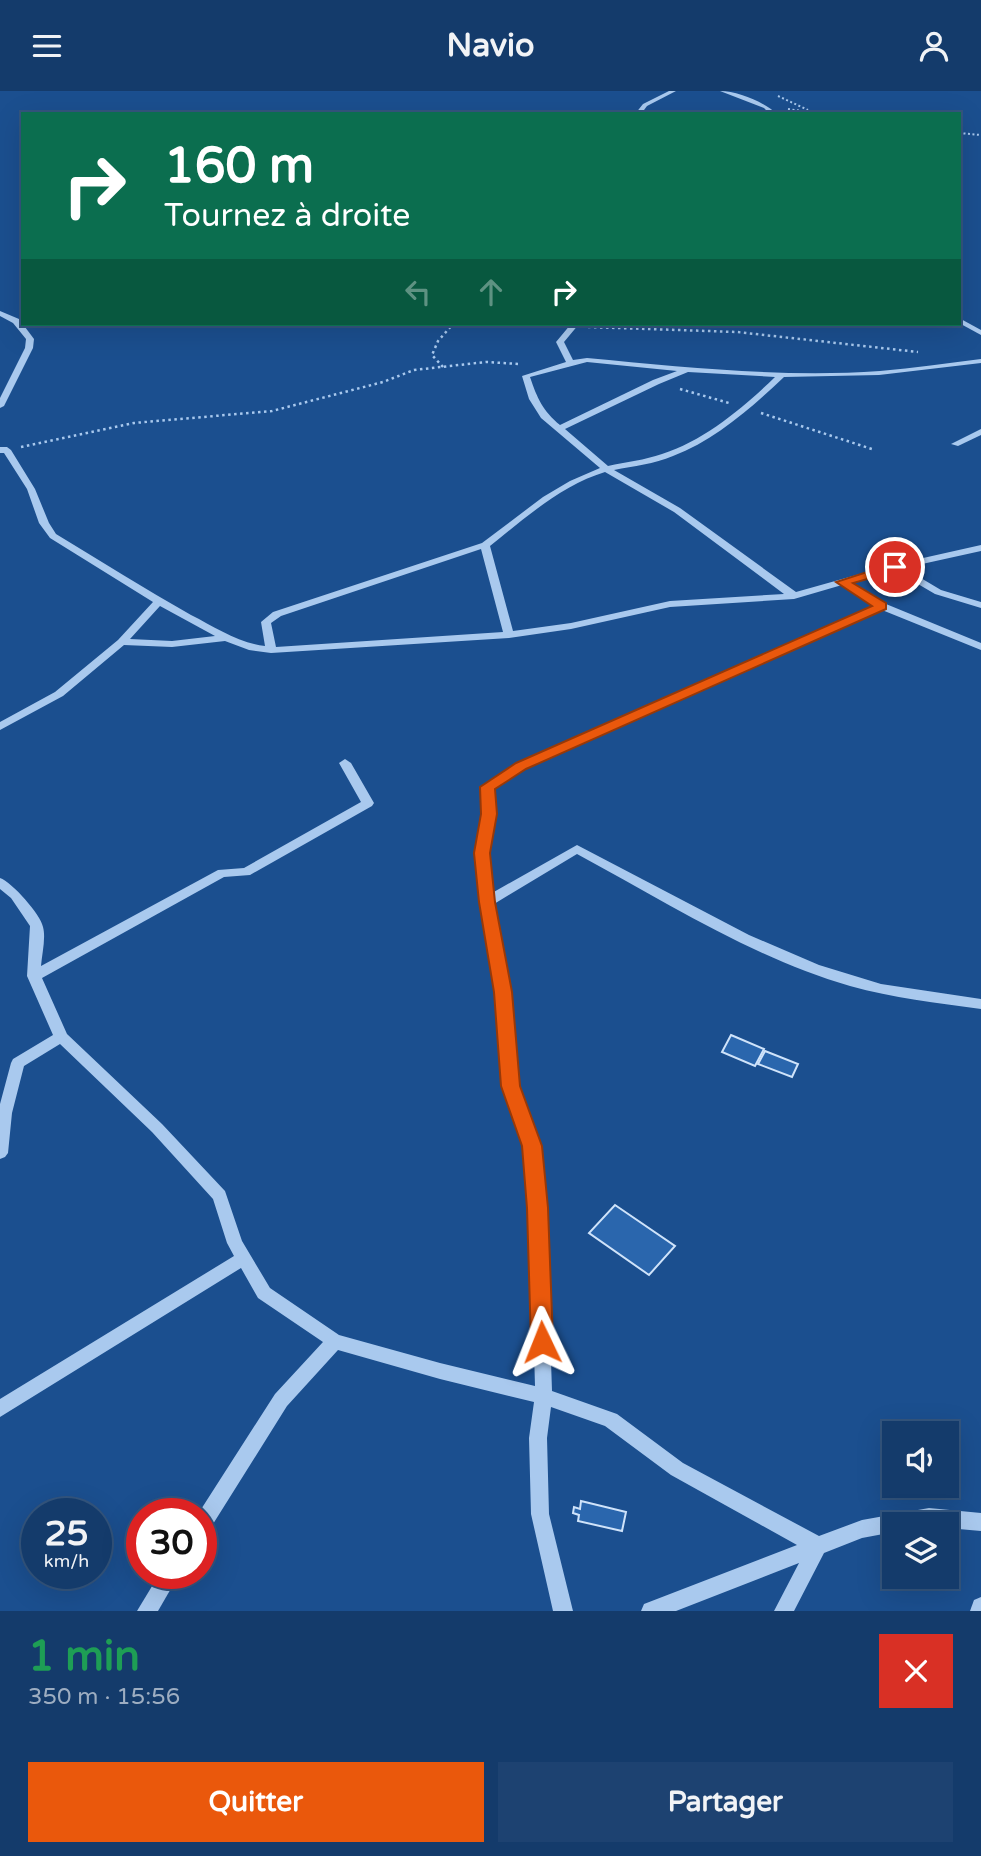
<!DOCTYPE html>
<html lang="fr">
<head>
<meta charset="utf-8">
<style>
	body { margin:0; font-family:"Varela Round",sans-serif; background:#1d4271; color:#f1f3f6; height:100vh; display:flex; flex-direction:column; font-size:26px; white-space:nowrap }
	* { box-sizing:border-box; margin:0 }
	p { font-size:23px; color:#9dadc1 }
	.icon { flex:none; width:38px; height:38px; fill:none; stroke:currentColor; stroke-width:2; stroke-linecap:round; stroke-linejoin:round }
	.map { position:relative; height:1520px; overflow:hidden }
	.panel { display:flex; flex-direction:column; background:#143b6b; flex:1 }
	.panel>* { flex:none }
	.hud { position:absolute; left:21px; top:21px; width:940px; height:214px; border-radius:0px; box-shadow:0 7px 28px #0002,0 0 0 2px #33557e; background:#0b6e4f; color:#fff; overflow:hidden }
	.tools { position:absolute; left:882px; top:1330px; display:grid; gap:14px }
	.tools a { display:grid; place-items:center; width:77px; height:77px; border-radius:0px; background:#143b6b; box-shadow:0 7px 28px #0002,0 0 0 2px #33557e; font-size:35px }
	.speed { position:absolute; left:21px; top:1407px; display:flex; gap:14px; font-size:35px; font-weight:700; text-align:center }
	.speed>* { display:grid; place-content:center; width:91px; height:91px; border-radius:50%; background:#143b6b; box-shadow:0 7px 28px #0002,0 0 0 2px #33557e; line-height:1 }
	.speed small { font-size:18px; font-weight:400 }
	.speed .limit { border:10px solid #d22; background:#fff; color:#111 }
	.pin { position:absolute; display:grid; place-items:center; width:60px; height:60px; color:#fff; margin:-30px; border:4px solid #fff; border-radius:50%; box-shadow:0 2px 7px #0007 }
	.me { position:absolute; width:77px; margin:-38px; rotate:358deg; stroke-linejoin:round; filter:drop-shadow(0 0 5px #0008) }
	.turn { display:flex; align-items:center; gap:24px; height:147px; padding:0 28px; font-size:32px }
	.turn .icon { width:91px; height:91px; stroke-width:2.5 }
	.turn b { display:block; font-size:49px; line-height:60px }
	.lanes { display:flex; align-items:center; height:66px; padding:0 28px; background:#0003; justify-content:center; gap:35px; direction:ltr }
	.lanes .off { opacity:.35 }
	.round { display:grid; place-items:center; flex:none; width:74px; height:74px; border-radius:0px; background:#1d4271 }
	.overview { display:flex; align-items:center; justify-content:space-between; height:119px; padding:0 28px }
	h1 { font-size:42px; font-weight:700; line-height:52px; color:#1e9e55 }
	.button { display:flex; gap:14px; margin-top:auto; padding:14px 28px }
	.button a { flex:1; height:80px; border-radius:0px; background:#ea580c; color:#fff; font-size:28px; font-weight:700; line-height:80px; text-align:center }
	.button a+a { background:#1d4271; color:#f1f3f6 }
	header { display:flex; justify-content:space-between; align-items:center; height:91px; padding:0 28px; background:#143b6b; font-size:32px; font-weight:700 }
	.map>svg:first-child { display:block }
	.building { fill:#2a66ad; stroke:#cfe3fa; stroke-width:2 }
	.lines { fill:none; stroke-linecap:round; stroke-linejoin:round }
	.path-far1 { stroke:#a9c9ee; stroke-width:2; stroke-dasharray:2 2.5; stroke-linecap:butt }
	.path { stroke:#a9c9ee; stroke-width:2.5; stroke-dasharray:2.5 3.5; stroke-linecap:butt }
	.minor { fill:#a9c9ee; fill-rule:evenodd }
	.route { fill:#ea580c; stroke:#983908; stroke-width:2 }
</style>
</head>
<body>
<header><svg class="icon" aria-label="menu" viewBox="0 0 24 24"><path d="M4 6h16M4 12h16M4 18h16"/></svg>Navio<svg class="icon" aria-label="person" viewBox="0 0 24 24"><circle cx="12" cy="8" r="4"/><path d="M4 21q1-7 8-7t8 7"/></svg></header>
<div class="map">
<svg width="981" height="1520" viewBox="0 0 981 1520">
	<rect width="100%" height="100%" fill="#1b4f8f"/>
	<g class="building">
		<polygon points="731,944 764,958 755,975 722,961"/>
		<polygon points="765,960 798,973 792,986 758,973"/>
		<polygon points="615,1114 675,1155 649,1184 589,1142"/>
		<polygon points="581,1410 626,1421 622,1440 578,1430 579,1424 573,1422 574,1416 580,1418"/>
	</g>
	<g class="lines">
		<g class="path-far1">
			<polyline points="778,5 808,19"/>
			<polyline points="788,18 822,23"/>
			<polyline points="959,42 981,44"/>
		</g>
		<g class="path">
			<polyline points="588,236 737,241 918,261"/>
			<polyline points="443,276 432,264 438,250 453,233"/>
			<polyline points="680,298 729,312"/>
			<polyline points="761,322 875,359"/>
			<polyline points="21,356 134,332 272,320 383,291 414,279 486,271 520,273"/>
		</g>
		<g class="minor">
			<polygon points="669,0 676,0 647,15 641,23 635,23 643,13"/>
			<path d="M720,0C738,0 764,11 777,23H770L764,17Z"/>
			<polygon points="0,220 19,228 34,248 33,257 4,315 0,317 0,307 25,257 26,248 13,232 0,225"/>
			<polygon points="959,227 981,239 981,244 959,232"/>
			<path d="M571,233H579L564,251L573,269L587,267C684,276 783,287 880,280C914,277 947,272 981,268V272L879,284L784,286C751,317 715,349 673,365C654,373 634,375 614,379L680,417L796,501L892,474L981,454V460L904,477L941,499L981,511V517L935,503L894,479L851,492L886,513L981,552V559L882,519L525,678L493,698L495,723L488,762L492,802L577,754L749,844L819,874L881,893L981,908V918C937,912 893,907 850,895C753,867 666,811 577,763L494,813L510,901L518,995L539,1055L546,1117L552,1300L617,1323L683,1372L819,1445L862,1429L929,1417L981,1422V1440L947,1437V1433H894V1441L862,1447L824,1462L794,1520H774L799,1472L676,1520H641L644,1513L797,1454L671,1384L605,1335L551,1316L547,1347L549,1423L573,1520H553L531,1423L529,1347L534,1311L440,1288L338,1259L287,1315L208,1441L201,1443V1423H198L275,1303L323,1251L258,1207L241,1177L0,1326V1308L234,1165L227,1152L213,1108L152,1041L60,953L24,975L12,1022L8,1062L5,1066L0,1068V1013L11,972L13,968L53,944L27,885L30,835L11,807L0,798V787C12,791 41,824 43,836C46,847 42,863 41,875L218,779L244,777L361,711L339,672L345,668L351,672L374,712L372,715L250,784L224,786L42,887L67,943L162,1033L225,1100L242,1150L270,1197L339,1244L440,1272L535,1295L530,1117L525,1055L504,995L496,901L481,811L476,762L483,723L481,697L517,672L874,515L842,494L794,508L670,516L571,538L509,547L271,562L249,559L225,550L172,556L124,554L63,605L0,639V631L55,601L118,549L153,511L50,447L39,432L27,398L4,362H0V356H7L11,359L35,398L49,432L56,443C101,470 145,498 191,524C215,536 238,552 265,555L261,531L273,521L482,452L543,406L570,390L600,377L541,327L529,308L522,285L566,271L556,251ZM587,271L677,280L653,289L560,334C543,320 537,307 530,286ZM688,281L775,286C743,317 705,349 662,363C645,369 626,371 608,375L565,338L659,293ZM605,381L674,421L784,503L670,510L571,532L513,540L490,455C525,427 562,394 605,381ZM481,458L503,541L276,556L271,532L281,525ZM160,515L215,545L172,550L130,548Z"/>
			<polygon points="981,338 981,344 958,355 951,353"/>
			<polygon points="160,1482 180,1482 158,1520 137,1520"/>
			<polygon points="981,1506 981,1520 970,1520 974,1509"/>
		</g>
	</g>
	<polygon class="route" points="895,472 899,474 899,479 853,492 886,512 886,518 526,678 495,698 497,723 490,762 495,811 512,901 520,995 542,1055 548,1117 553,1251 550,1258 542,1261 535,1258 531,1251 527,1117 522,1055 501,995 494,901 479,811 474,762 481,723 480,696 516,672 872,515 836,491"/>
</svg>
<div class="tools">
<a><svg class="icon" aria-label="sound" viewBox="0 0 24 24"><path d="M4 9h4l5-4v14l-5-4H4zM17 9q2 3 0 6"/></svg></a>
<a><svg class="icon" aria-label="layers" viewBox="0 0 24 24"><path d="M12 4l9 5-9 5-9-5zM3 14l9 5 9-5"/></svg></a>
</div>
<div class="speed"><div>25<small>km/h</small></div><div class="limit">30</div></div>
<div class="pin" style="left:895px;top:476px;background:#d93025"><svg class="icon" aria-label="arrive" viewBox="0 0 24 24"><path d="M6 21V4h12l-3 4 3 4H6"/></svg></div>
<svg class="me" style="left:542px;top:1251px" viewBox="-20 -20 40 40"><path d="M0-17L14 15 0 8-14 15z" fill="#ea580c" stroke="#fff" stroke-width="4"/></svg>
<div class="hud">
<div class="turn"><svg class="icon" aria-label="right" viewBox="0 0 24 24"><path d="M7 20v-9h11M14 6l5 5-5 5"/></svg><div><b>160 m</b>Tournez à droite</div></div>
<div class="lanes"><svg class="icon off" aria-label="left" viewBox="0 0 24 24"><path d="M17 20v-9H6M10 6l-5 5 5 5"/></svg><svg class="icon off" aria-label="ahead" viewBox="0 0 24 24"><path d="M12 20V5M6 11l6-6 6 6"/></svg><svg class="icon" aria-label="right" viewBox="0 0 24 24"><path d="M7 20v-9h11M14 6l5 5-5 5"/></svg></div>
</div>
</div>
<section class="panel">
<div class="overview"><div><h1>1 min</h1><p>350 m · 15:56</p></div><a class="round" style="background:#d93025;color:#fff"><svg class="icon" aria-label="close" viewBox="0 0 24 24"><path d="M6 6l12 12M18 6L6 18"/></svg></a></div>
<div class="button"><a>Quitter</a><a>Partager</a></div>
</section>
</body>
</html>
